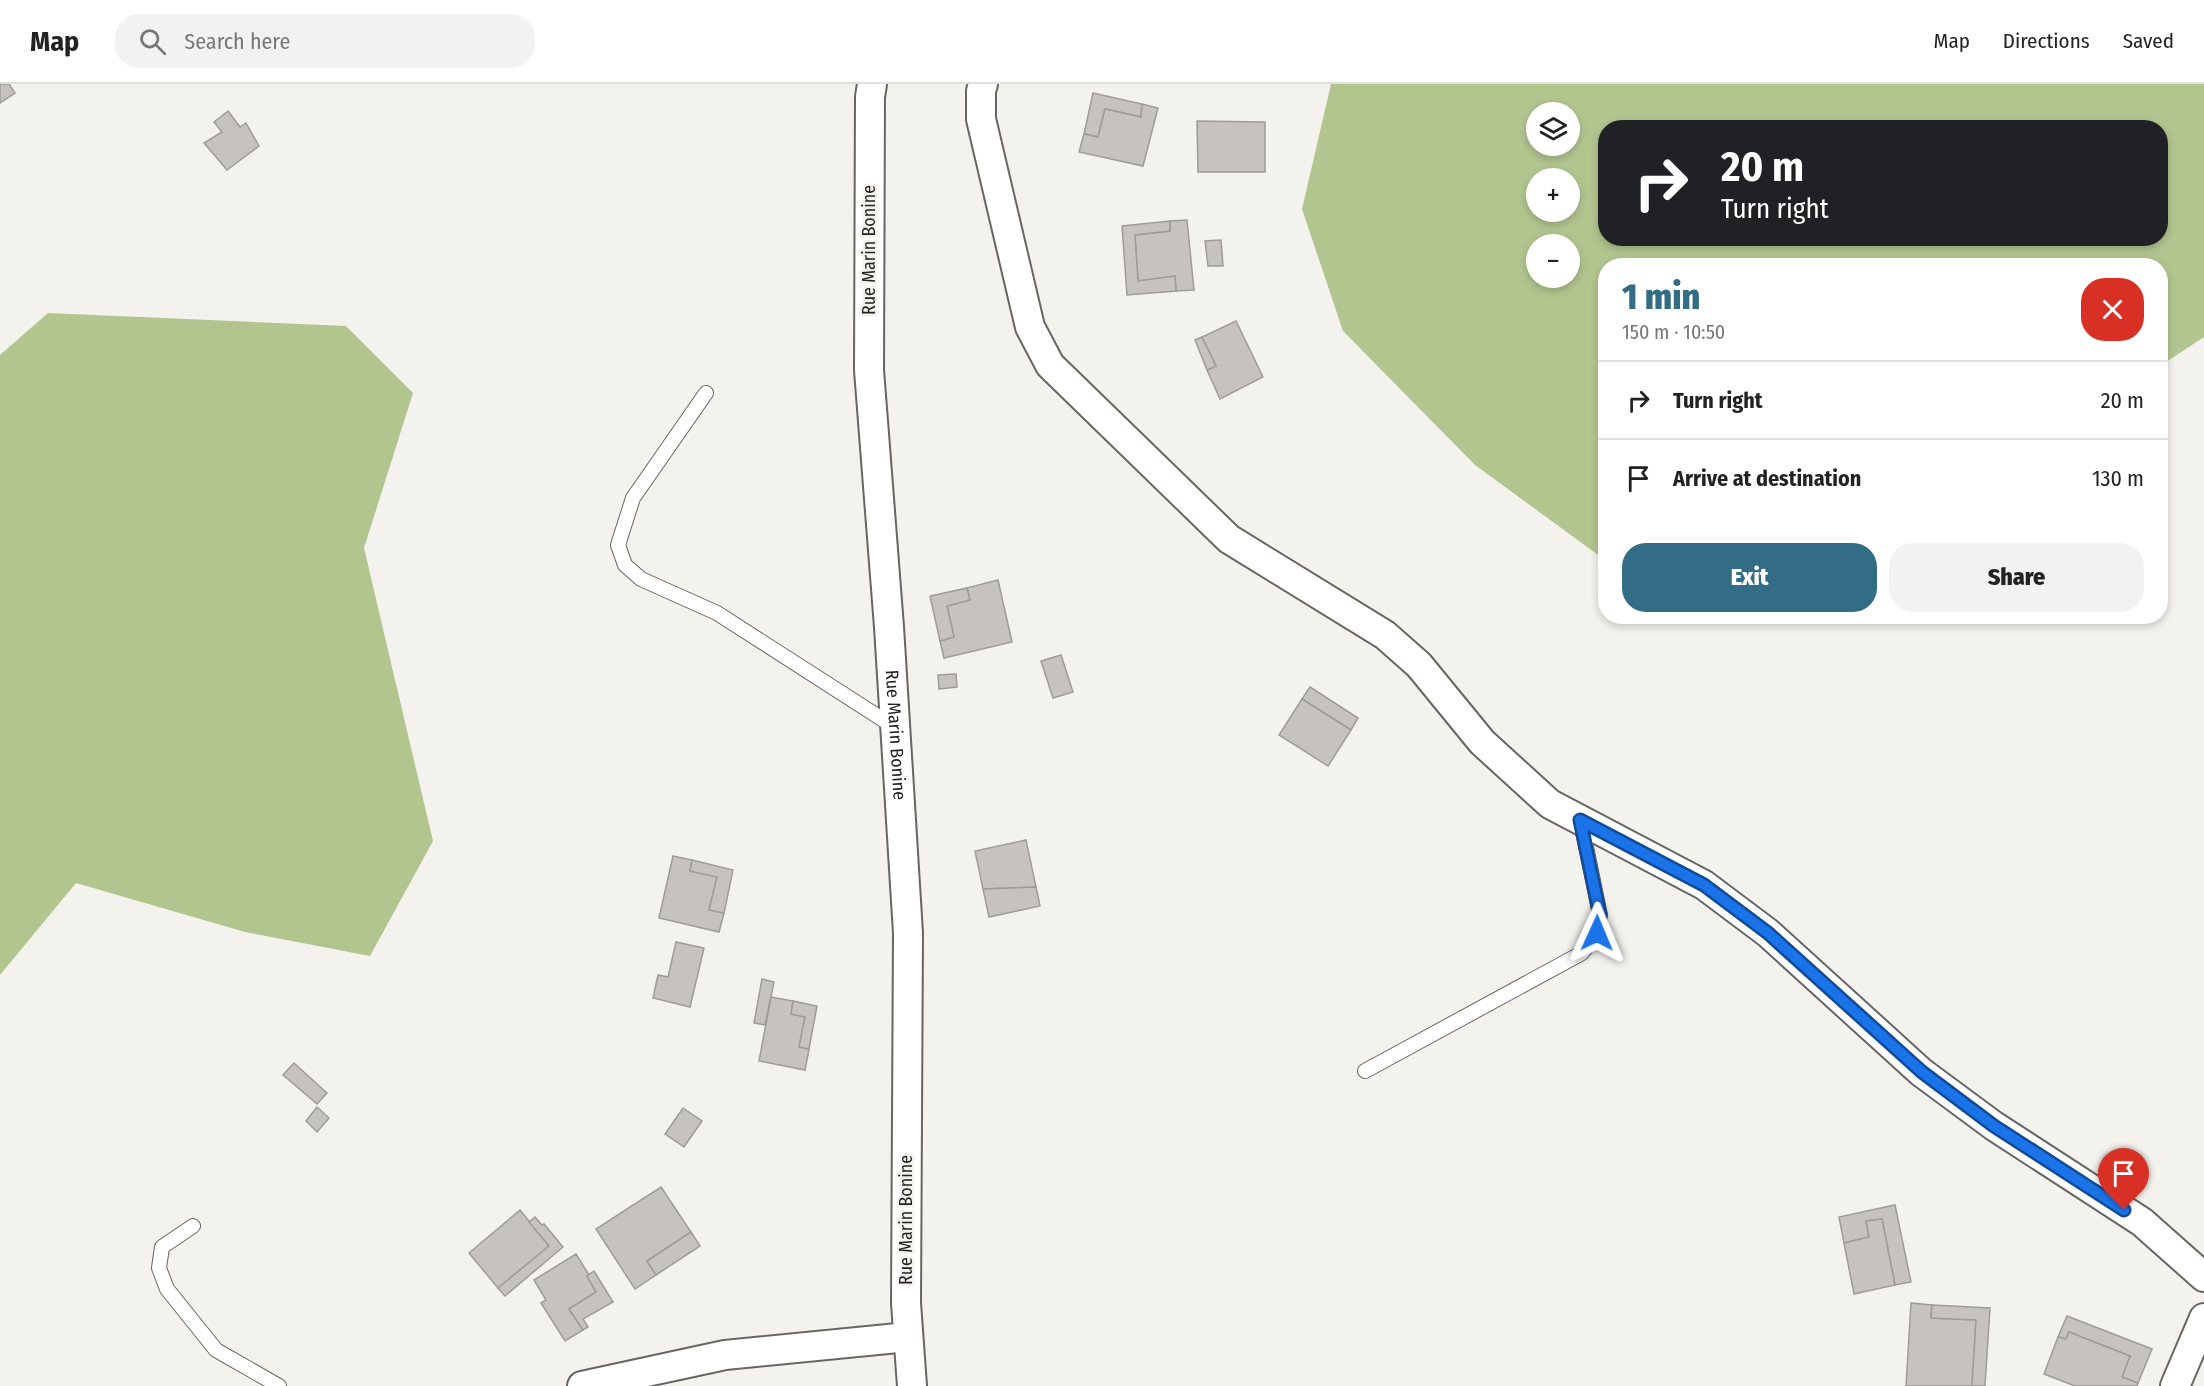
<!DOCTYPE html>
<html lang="en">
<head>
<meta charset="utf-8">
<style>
	body { margin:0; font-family:"Fira Sans Condensed",sans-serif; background:#f2f2f2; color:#222; height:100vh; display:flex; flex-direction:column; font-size:22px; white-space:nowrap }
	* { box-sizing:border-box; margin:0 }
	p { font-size:20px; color:#767676 }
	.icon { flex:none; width:33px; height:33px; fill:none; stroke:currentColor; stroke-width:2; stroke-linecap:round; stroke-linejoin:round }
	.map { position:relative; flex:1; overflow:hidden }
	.side { position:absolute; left:1598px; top:174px; width:570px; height:366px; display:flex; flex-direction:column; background:#fff; border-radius:24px; box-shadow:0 3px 9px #0003 }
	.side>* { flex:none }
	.guide { position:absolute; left:1598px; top:36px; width:570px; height:126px; border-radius:24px; box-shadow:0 3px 9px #0003; background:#202124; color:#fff; overflow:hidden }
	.fabs { position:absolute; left:1526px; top:18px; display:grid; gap:12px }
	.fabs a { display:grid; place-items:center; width:54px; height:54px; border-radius:50%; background:#fff; box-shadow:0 3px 9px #0003; font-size:30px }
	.pin { position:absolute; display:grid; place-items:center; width:51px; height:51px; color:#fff; margin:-62px -26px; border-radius:50% 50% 50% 0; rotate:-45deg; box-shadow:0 0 6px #0007 }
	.pin .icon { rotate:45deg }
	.me { position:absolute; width:66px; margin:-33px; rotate:1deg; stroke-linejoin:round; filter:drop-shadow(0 0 4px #0008) }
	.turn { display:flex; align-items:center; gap:21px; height:126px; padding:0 24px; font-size:27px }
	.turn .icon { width:78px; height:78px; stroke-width:2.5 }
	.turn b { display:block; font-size:42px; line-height:51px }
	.round { display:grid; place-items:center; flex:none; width:63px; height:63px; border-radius:24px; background:#f2f2f2 }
	.overview { display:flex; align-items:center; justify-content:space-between; height:102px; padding:0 24px }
	h1 { font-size:36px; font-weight:800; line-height:45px; color:#326d85 }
	.button { display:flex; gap:12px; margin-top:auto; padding:12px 24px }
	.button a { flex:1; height:69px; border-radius:24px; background:#326d85; color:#fff; font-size:24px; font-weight:800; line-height:69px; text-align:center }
	.button a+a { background:#f2f2f2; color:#222 }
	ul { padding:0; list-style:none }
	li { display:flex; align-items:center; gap:18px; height:78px; padding:0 24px; border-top:2px solid #e0e0e0 }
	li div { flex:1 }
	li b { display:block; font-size:22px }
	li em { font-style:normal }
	header { display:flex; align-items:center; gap:36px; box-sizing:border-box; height:84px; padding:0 30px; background:#fff; border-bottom:2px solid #e0e0e0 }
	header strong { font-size:28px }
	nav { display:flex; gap:33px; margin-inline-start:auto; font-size:21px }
	.search { width:420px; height:54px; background:#f2f2f2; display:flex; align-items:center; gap:15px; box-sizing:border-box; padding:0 21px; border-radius:24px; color:#767676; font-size:22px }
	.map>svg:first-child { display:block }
	.forest { fill:#b2c58f; fill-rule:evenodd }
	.building { fill:#c6c3bf; stroke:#9f9c98; stroke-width:1.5 }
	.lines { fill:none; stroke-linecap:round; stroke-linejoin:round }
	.service-casing { stroke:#686662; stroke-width:16 }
	.minor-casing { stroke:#686662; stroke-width:32 }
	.service { stroke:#fff; stroke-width:14 }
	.minor { stroke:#fff; stroke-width:28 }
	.route-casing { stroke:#114b97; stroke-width:15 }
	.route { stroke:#1a73e8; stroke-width:10 }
	.labels { text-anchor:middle; stroke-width:5; stroke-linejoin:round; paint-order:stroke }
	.street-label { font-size:18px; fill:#232220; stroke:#f4f2ed }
</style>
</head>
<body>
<header>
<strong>Map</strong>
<div class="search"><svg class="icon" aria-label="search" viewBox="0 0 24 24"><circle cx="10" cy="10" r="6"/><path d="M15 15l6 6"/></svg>Search here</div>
<nav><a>Map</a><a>Directions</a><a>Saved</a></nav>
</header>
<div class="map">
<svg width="2204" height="1302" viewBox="0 0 2204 1302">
	<rect width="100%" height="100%" fill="#f4f2ed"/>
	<g class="forest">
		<path d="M1331,0H2204V253L2160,282V182H1605V476L1475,381L1343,247L1302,125ZM1536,28H1569V62H1536ZM1605,44H2160V154H1605ZM1536,94H1569V128H1536ZM1536,160H1569V194H1536Z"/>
		<polygon points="48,229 346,242 413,309 364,464 433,757 370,872 245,848 76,799 0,891 0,271"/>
	</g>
	<g class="building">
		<polygon points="0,0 9,0 15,9 0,19"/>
		<polygon points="1093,9 1142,20 1141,33 1105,25 1098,53 1084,50"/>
		<polygon points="1142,20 1158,24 1143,82 1079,68 1084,50 1098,53 1105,25 1141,33"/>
		<polygon points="228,27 240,43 246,39 259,62 227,86 204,59 222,48 214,38"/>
		<polygon points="1197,37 1265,38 1265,88 1198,88"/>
		<polygon points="1187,136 1194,206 1176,207 1175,192 1138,197 1135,151 1170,147 1170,137"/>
		<polygon points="1170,137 1170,147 1135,151 1138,197 1175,192 1176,207 1127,211 1122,142"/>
		<polygon points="1221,156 1223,182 1208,182 1205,157"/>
		<polygon points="1236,237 1263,293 1220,315 1207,286 1216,282 1202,253"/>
		<polygon points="1202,253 1216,282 1207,286 1195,256"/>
		<polygon points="998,496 1012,558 944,574 940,557 954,553 947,522 970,516 967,504"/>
		<polygon points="967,504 970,516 947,522 954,553 940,557 930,512"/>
		<polygon points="1061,571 1073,608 1053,614 1041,577"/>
		<polygon points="956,590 957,603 939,605 938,591"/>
		<polygon points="1310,603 1358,634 1351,646 1302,615"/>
		<polygon points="1302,615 1351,646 1328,682 1279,651"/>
		<polygon points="1026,756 1036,803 983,805 975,767"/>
		<polygon points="673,772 692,776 690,787 717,793 709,826 724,829 719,848 659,834"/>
		<polygon points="692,776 733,786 724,829 709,826 717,793 690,787"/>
		<polygon points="1036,803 1040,822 989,833 983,805"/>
		<polygon points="676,858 704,864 690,923 653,914 658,891 668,893"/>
		<polygon points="762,895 774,898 765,941 754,939"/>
		<polygon points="771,913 793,917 791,930 805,933 799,963 809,965 805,986 759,977"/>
		<polygon points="793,917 817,922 809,965 799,963 805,933 791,930"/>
		<polygon points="294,979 327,1009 317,1020 283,991"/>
		<polygon points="317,1023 329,1034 317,1048 306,1037"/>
		<polygon points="683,1024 702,1037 684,1063 665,1050"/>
		<polygon points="661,1103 691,1148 647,1177 656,1191 635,1205 596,1145"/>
		<polygon points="1895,1121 1911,1198 1895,1201 1882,1135 1866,1137 1869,1153 1844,1159 1839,1133"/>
		<polygon points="520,1126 549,1162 498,1204 469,1169"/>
		<polygon points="535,1133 542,1141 544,1140 563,1163 505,1212 498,1204 549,1162 529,1138"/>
		<polygon points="1882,1135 1895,1201 1854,1210 1844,1159 1869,1153 1866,1137"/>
		<polygon points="691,1148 700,1162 656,1191 647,1177"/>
		<polygon points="576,1170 589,1191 587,1192 596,1208 569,1225 583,1246 565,1257 541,1219 546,1216 534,1196"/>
		<polygon points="594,1187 613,1218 583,1235 588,1243 583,1246 569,1225 596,1208 587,1192"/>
		<polygon points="1911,1219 1932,1221 1931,1234 1976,1236 1972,1302 1906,1302"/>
		<polygon points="1932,1221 1990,1224 1985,1302 1972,1302 1976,1236 1931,1234"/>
		<polygon points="2067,1232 2152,1265 2138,1299 2122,1293 2130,1272 2069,1248 2066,1255 2058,1253"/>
		<polygon points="2069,1248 2130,1272 2122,1293 2138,1299 2137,1302 2075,1302 2044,1290 2058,1253 2066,1255"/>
	</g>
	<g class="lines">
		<g class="service-casing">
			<g id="service">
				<polyline points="706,309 633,414 618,461 625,481 641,495 717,529 896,644"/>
				<polyline points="1365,987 1582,869 1597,849 1600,831 1581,738"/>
				<polyline points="193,1142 162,1163 159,1184 167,1205 216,1266 279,1302"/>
			</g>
		</g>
		<g class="minor-casing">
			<g id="minor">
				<path id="s1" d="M872,0L870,13L869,286L889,543L908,849L906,1219L912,1302"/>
				<polyline points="983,0 981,7 981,35 1030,243 1050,281 1229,455 1385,551 1419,581 1482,658 1550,720 1704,801 1768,849 1921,988 1994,1042 2142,1138 2204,1193"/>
				<polyline points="582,1302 725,1271 908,1253"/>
				<polyline points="2175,1302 2204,1234"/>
			</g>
		</g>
		<use href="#service" class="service"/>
		<use href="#minor" class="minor"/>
	</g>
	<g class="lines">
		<g class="route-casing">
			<polyline id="route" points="1597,849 1600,831 1580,736 1704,801 1768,849 1922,988 1994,1042 2124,1126"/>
		</g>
		<use href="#route" class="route"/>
	</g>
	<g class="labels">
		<g class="street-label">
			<text transform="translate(869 166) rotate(-90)" y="6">Rue Marin Bonine</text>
			<text dy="6" stroke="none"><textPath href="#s1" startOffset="652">Rue Marin Bonine</textPath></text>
			<text transform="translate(906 1136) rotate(-90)" y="6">Rue Marin Bonine</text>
		</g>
	</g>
</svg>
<div class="fabs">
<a><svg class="icon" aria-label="layers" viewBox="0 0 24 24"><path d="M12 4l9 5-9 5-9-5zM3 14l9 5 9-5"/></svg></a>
<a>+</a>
<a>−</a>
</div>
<div class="pin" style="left:2124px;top:1126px;background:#d93025"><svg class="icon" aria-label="arrive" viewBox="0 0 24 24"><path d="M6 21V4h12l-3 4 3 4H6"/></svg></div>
<svg class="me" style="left:1597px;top:849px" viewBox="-20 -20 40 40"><path d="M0-17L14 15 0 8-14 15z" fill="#1a73e8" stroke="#fff" stroke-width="4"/></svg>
<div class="guide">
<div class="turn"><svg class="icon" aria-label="right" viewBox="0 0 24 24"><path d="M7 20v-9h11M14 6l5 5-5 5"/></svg><div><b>20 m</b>Turn right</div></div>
</div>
<section class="side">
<div class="overview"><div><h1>1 min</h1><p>150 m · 10:50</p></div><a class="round" style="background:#d93025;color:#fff"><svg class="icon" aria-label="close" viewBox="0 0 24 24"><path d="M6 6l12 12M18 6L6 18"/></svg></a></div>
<ul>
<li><svg class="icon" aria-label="right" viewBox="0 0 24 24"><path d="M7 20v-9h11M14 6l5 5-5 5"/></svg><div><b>Turn right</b></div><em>20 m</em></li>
<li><svg class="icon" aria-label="arrive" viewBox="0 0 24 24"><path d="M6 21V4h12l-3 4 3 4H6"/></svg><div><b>Arrive at destination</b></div><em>130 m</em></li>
</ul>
<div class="button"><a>Exit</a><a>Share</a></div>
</section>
</div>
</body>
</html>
